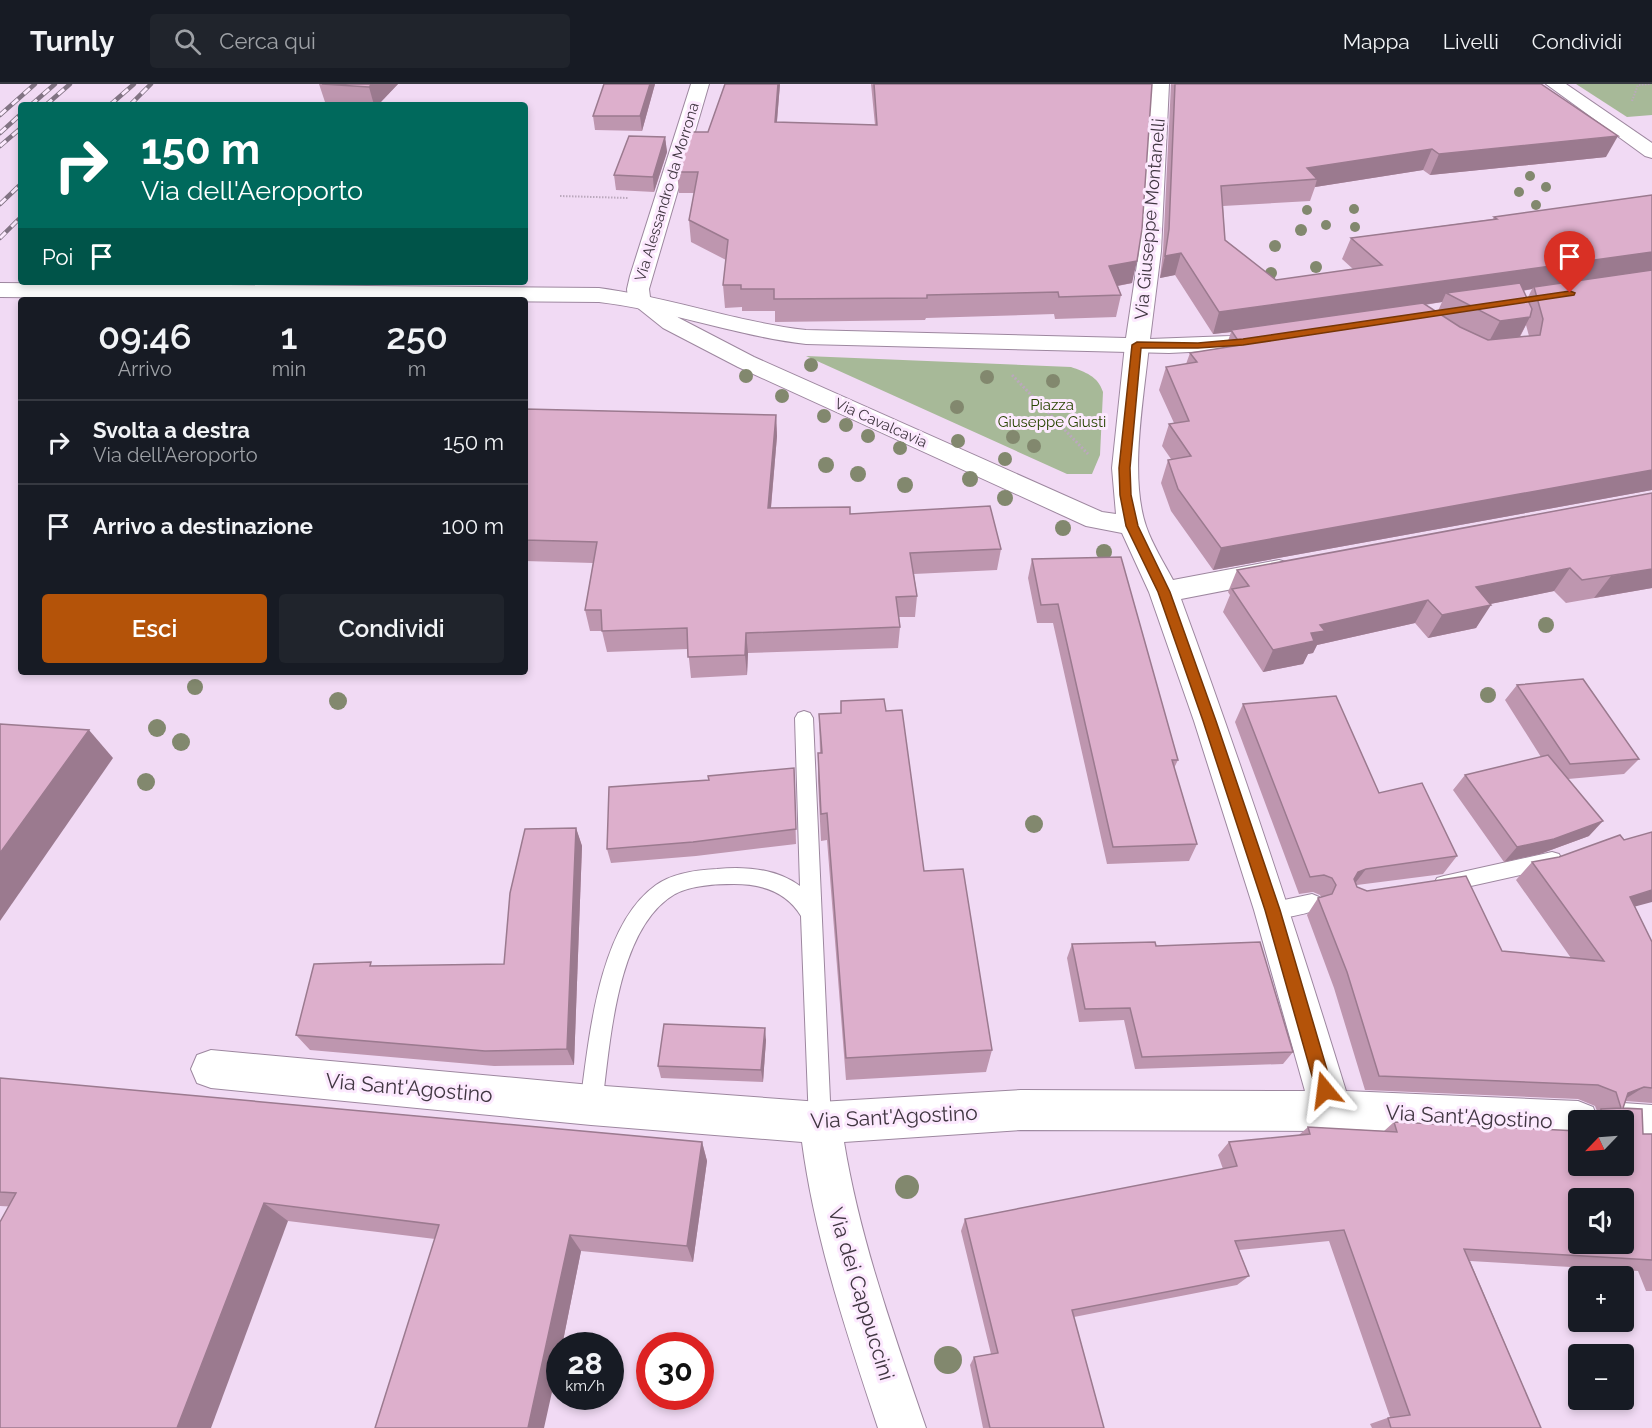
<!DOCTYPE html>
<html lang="it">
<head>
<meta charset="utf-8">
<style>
	body { margin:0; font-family:Raleway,sans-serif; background:#20242c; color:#f1f3f6; height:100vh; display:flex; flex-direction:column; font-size:22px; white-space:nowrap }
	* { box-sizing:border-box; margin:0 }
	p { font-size:20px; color:#9ea1a6 }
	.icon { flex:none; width:33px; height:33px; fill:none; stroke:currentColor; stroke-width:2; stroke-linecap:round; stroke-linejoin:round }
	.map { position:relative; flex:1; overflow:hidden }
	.side { position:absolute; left:18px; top:213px; width:510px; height:378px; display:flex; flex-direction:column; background:#171b24; border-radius:6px; box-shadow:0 3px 9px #0003 }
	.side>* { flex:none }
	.hud { position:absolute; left:18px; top:18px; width:510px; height:183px; border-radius:6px; box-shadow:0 3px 9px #0003; background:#00695c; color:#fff; overflow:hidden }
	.needle { width:39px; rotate:245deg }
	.buttons { position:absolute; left:1568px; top:1026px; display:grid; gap:12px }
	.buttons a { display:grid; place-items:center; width:66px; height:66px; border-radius:6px; background:#171b24; box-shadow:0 3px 9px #0003; font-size:30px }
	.speed { position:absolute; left:546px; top:1248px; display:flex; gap:12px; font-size:30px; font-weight:700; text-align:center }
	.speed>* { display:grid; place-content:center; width:78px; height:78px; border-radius:50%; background:#171b24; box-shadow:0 3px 9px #0003; line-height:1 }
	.speed small { font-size:15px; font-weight:400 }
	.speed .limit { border:9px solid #d22; background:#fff; color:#111 }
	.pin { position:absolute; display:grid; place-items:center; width:51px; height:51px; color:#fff; margin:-62px -26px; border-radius:50% 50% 50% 0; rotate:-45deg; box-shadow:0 0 6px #0007 }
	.pin .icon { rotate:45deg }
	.me { position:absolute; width:66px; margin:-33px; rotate:344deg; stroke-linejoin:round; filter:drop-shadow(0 0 4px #0008) }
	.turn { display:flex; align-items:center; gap:21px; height:126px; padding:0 24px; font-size:27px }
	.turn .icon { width:78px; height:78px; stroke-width:2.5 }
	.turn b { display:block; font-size:42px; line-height:51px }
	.then { display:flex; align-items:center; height:57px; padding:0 24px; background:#0003; gap:12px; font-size:22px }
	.eta { display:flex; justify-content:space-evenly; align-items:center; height:102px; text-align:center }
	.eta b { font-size:36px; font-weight:600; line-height:42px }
	.button { display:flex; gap:12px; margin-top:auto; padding:12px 24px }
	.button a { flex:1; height:69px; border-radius:6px; background:#b45309; color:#fff; font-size:24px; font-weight:600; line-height:69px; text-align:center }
	.button a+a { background:#20242c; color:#f1f3f6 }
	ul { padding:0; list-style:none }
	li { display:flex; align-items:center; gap:18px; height:84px; padding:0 24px; border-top:2px solid #363941 }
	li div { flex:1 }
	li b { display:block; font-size:22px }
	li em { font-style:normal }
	header { display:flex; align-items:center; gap:36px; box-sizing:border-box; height:84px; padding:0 30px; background:#171b24; border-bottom:2px solid #363941 }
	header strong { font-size:28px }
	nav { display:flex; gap:33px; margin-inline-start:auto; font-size:21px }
	.search { width:420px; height:54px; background:#20242c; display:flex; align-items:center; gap:15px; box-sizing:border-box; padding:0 21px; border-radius:6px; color:#9ea1a6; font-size:22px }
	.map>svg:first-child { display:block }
	.green { fill:#a7b998 }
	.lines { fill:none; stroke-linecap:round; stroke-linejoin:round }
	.service-casing { stroke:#9d879f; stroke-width:2 }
	.minor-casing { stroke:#9d879f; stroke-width:2 }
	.tertiary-casing { stroke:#9d879f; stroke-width:2 }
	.path-far1 { stroke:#bba8bd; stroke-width:2; stroke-dasharray:1.5 1.5; stroke-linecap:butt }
	.path { stroke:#bba8bd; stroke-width:3; stroke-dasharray:2 2; stroke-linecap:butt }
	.service { fill:#fff; fill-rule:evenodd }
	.minor { fill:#fff; fill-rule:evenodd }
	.tertiary { fill:#fff; fill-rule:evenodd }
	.rail-casing { stroke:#817383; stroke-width:4.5 }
	.rail { stroke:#fce9fe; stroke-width:3; stroke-dasharray:8; stroke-linecap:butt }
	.tree { fill:#82886e }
	.wall { fill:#be96af; fill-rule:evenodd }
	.shaded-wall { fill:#9b7a8f }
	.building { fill:#ddafcc; stroke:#9b7a8f; stroke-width:1.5; fill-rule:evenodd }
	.route { fill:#b45309; stroke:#753606; stroke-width:1.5 }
	.labels { text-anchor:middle; stroke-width:6; stroke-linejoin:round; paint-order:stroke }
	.far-street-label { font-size:15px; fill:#403641; stroke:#fce9fe }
	.far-park-label { font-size:15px; fill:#284400; stroke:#fce9fe }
	.street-label { font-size:18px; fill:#403641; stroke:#fce9fe }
	.near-street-label { font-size:21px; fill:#403641; stroke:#fce9fe }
</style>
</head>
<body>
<header>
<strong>Turnly</strong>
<div class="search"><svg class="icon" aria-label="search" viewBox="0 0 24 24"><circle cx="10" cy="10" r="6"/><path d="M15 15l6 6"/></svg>Cerca qui</div>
<nav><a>Mappa</a><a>Livelli</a><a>Condividi</a></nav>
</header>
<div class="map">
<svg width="1652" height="1344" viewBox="0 0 1652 1344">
	<rect width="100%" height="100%" fill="#f1daf4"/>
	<g class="green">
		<polygon points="1576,0 1652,0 1652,31 1627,33"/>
		<path d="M806,272L1071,283C1085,288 1098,292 1103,308L1100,371L1092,390H1067Z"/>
	</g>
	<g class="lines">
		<g class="service-casing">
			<g id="service">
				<path d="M804,627L810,629L813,634L831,1039L828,1047L820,1050L812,1047L809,1039L801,832C786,807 761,800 734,800C715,800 692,801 675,810C616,844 610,961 602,1021L599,1029L591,1032L583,1029L580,1021C589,956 598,842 656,801C673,789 696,786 717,785C745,782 777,785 800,802L795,634L798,629Z"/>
				<polygon points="1552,768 1559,770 1562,776 1559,782 1552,784 1444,808 1437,806 1434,800 1437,794 1444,792"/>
				<path d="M1312,810L1319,813L1322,819L1319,825C1305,830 1279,837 1265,832L1262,826L1265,820Z"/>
			</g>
		</g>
		<g class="minor-casing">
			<g id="minor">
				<path d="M691,0H709L649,205L650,213L679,234L754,273L1102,428L1116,430L1112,384L1125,261L1129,256L1137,254L1145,256L1149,261C1144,314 1129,392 1146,442C1152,460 1164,479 1173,496L1279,476L1289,479L1293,486L1289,493L1279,496L1181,515C1241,678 1295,841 1346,1007L1578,1017L1593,1023L1598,1036H1578V1059L1331,1047L1021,1046L844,1058C860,1156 894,1250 926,1344H878C847,1250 815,1156 802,1058L591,1041L211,1004L197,999L191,985L197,971L211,966L591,1001L820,1018L1021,1006L1305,1007L1254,826L1194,637L1149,508L1122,449L1086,442L738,283L663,244L628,216L627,205L630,192Z"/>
				<polygon points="1546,0 1566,0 1652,59 1652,74 1645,72"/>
				<polygon points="1623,1019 1652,1021 1652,1063 1623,1061 1623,1036 1604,1036 1608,1025"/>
			</g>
		</g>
		<g class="tertiary-casing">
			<path id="tertiary" d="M1151,0H1169L1161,167L1150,255L1230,252L1270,247L1278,249L1282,254L1278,259L1230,266L1169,269L806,260C736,252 669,226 599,218L0,213V199L599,204C669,213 736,238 806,246L1126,254L1139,167Z"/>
		</g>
		<g class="path-far1">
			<polyline points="1632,17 1638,1 1650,0"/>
			<polyline points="560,112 628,114"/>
		</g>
		<polyline class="path" points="1012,291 1088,370"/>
		<use href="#service" class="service"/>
		<use href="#minor" class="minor"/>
		<use href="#tertiary" class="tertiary"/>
		<g class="rail-casing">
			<g id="rail">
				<polyline points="31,21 55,0"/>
				<polyline points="46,21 70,0"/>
				<polyline points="110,21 134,0"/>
				<polyline points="130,21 151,0"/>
				<polyline points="0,31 35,0"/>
				<polyline points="0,49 21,30"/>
				<polyline points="0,62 21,44"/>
				<polyline points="0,120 21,100"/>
				<polyline points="0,154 21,133"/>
			</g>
		</g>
		<use href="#rail" class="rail"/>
	</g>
	<g class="tree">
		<circle cx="1530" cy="92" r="5"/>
		<circle cx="1546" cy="103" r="5"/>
		<circle cx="1519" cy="108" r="5"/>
		<circle cx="1536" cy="121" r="5"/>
		<circle cx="1354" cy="125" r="5"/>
		<circle cx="1307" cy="126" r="5"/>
		<circle cx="1326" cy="141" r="5"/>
		<circle cx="1355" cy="143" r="5"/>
		<circle cx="1301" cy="146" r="6"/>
		<circle cx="1275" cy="162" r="6"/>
		<circle cx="1316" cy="183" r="6"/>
		<circle cx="1271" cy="189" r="6"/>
		<circle cx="811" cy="281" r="7"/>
		<circle cx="746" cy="292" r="7"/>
		<circle cx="987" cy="293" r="7"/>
		<circle cx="1053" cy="297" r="7"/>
		<circle cx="782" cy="312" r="7"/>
		<circle cx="957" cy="323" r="7"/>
		<circle cx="824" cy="332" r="7"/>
		<circle cx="846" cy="341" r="7"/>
		<circle cx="868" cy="352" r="7"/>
		<circle cx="1013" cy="353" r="7"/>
		<circle cx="958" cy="357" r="7"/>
		<circle cx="1034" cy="362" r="7"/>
		<circle cx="900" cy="364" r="7"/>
		<circle cx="1005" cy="375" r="7"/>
		<circle cx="826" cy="381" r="8"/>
		<circle cx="858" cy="390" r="8"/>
		<circle cx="970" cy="395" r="8"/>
		<circle cx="905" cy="401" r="8"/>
		<circle cx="1005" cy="414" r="8"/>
		<circle cx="1063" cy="444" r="8"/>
		<circle cx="1104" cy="468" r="8"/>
		<circle cx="1546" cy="541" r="8"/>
		<circle cx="195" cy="603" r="8"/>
		<circle cx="1488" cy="611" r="8"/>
		<circle cx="338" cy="617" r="9"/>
		<circle cx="157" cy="644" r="9"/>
		<circle cx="181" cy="658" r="9"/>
		<circle cx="146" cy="698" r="9"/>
		<circle cx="1034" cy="740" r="9"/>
		<circle cx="907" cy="1103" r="12"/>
		<circle cx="948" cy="1276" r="14"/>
	</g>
	<g class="wall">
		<polygon points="319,0 398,0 378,21 326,21"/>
		<polygon points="655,0 642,47 595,46 593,32"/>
		<polygon points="725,0 780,0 777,38 875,41 871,0 1152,0 1132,199 1118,202 1121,211 1116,233 1055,235 1054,230 926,234 925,236 775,238 775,227 742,227 742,223 725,224 723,201 726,176 691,158 689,136 694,109 679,109 677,88 708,48"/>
		<path d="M1171,0H1541L1606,73L1430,91L1423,86L1315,103L1310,117L1223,122L1225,156L1276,196L1353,185L1342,175L1351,154L1493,135L1494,133L1652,111V406L1213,486L1171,427L1161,399L1168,376L1171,375L1162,362L1169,340L1174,339L1159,306L1166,283L1186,280L1190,269L1226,263L1231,248L1213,250L1175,191L1160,194L1163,167ZM1532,205L1527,215L1523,207ZM1442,218L1437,229L1425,221ZM1526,241L1529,252L1520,253Z"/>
		<polygon points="665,53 667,68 654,108 616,106 614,91"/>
		<polygon points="525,325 776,331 777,352 771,424 850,430 1001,465 997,486 914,490 917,512 915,533 899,533 900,543 898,564 748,569 747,591 691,594 688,565 607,568 602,547 590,547 585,526 593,479 525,477"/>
		<polygon points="1652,409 1652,504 1566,519 1554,507 1490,520 1476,544 1428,554 1415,539 1317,561 1313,569 1308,570 1303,580 1263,588 1223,528 1230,511 1228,508 1237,486"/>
		<polygon points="1032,475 1178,676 1174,684 1197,760 1189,777 1107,780 1053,539 1037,539 1028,494"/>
		<polygon points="1517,601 1639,675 1624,690 1568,695 1589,752 1540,770 1504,778 1453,706 1465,691 1541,673 1505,616"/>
		<polygon points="841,617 886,627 924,787 992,966 986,988 846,996 827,756 821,757 818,697 818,669 820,669 819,630 841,629"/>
		<polygon points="1243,620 1379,709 1457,772 1443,790 1357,801 1357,803 1502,867 1571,874 1516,796 1532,778 1635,823 1652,858 1652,1019 1626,1017 1623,1024 1643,1050 1652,1050 1652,1207 1646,1207 1638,1187 1470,1177 1541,1344 1372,1344 1370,1340 1390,1333 1329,1157 1239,1166 1249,1192 1237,1201 1074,1233 1104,1344 983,1344 970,1281 974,1273 991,1270 961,1147 965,1135 1223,1085 1218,1071 1229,1058 1299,1051 1308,1043 1384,1047 1394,1038 1578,1082 1623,1036 1583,1036 1597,1027 1595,1022 1578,1015 1365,1006 1334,904 1307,831 1318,814 1321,813 1320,811 1313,808 1299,810 1235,638"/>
		<polygon points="794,684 796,760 696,772 611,779 607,765 709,696"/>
		<polygon points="576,744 582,762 574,981 494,982 310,966 296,951 373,882 504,880"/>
		<polygon points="1072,860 1156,862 1293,968 1283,980 1135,985 1124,936 1079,938 1067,874"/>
		<polygon points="766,956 763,998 661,994 658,982"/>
		<polygon points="0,994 702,1058 707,1077 693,1178 581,1167 562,1262 560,1262 435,1155 288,1137 0,1122"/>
	</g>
	<g class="shaded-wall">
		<polygon points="372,0 398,0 378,21 374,21 369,3"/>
		<polygon points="650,0 655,0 642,47 640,32"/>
		<polygon points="778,0 780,0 775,59 775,38"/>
		<polygon points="1618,52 1606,73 1430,91 1439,70"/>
		<polygon points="665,53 667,68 654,108 653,93"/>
		<polygon points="1432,65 1423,86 1315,103 1317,95 1307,84"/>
		<polygon points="1652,168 1652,189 1534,203 1532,205 1459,216 1446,209 1442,218 1232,248 1231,246 1231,248 1213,250 1219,228"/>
		<polygon points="1181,169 1175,191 1160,194 1165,172"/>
		<polygon points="1137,177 1132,199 1105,204 1109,182"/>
		<polygon points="1530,233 1514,263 1484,267 1500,237"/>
		<polygon points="776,331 777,352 769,445 768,424"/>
		<polygon points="1652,386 1652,406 1213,486 1221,464"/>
		<polygon points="1570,484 1554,507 1461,526 1476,503"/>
		<polygon points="1652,485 1652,504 1594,514 1611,492"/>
		<polygon points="1428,516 1415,539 1317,561 1313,569 1308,570 1303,580 1263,588 1273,566 1311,549 1320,541"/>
		<polygon points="1491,521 1476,544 1428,554 1442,531"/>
		<polygon points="746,549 748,569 747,591 745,571"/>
		<polygon points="89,646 113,674 0,837 0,769"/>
		<polygon points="1603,737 1589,752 1540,770 1504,778 1517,763"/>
		<polygon points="576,744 582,762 574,981 567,965"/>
		<polygon points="1366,785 1353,802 1346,805 1358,788"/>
		<polygon points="1652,806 1652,818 1611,829 1630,813"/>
		<polygon points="765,944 766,956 763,998 761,986"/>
		<polygon points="1644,1003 1622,1017 1628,1009"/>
		<polygon points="702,1058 707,1077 693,1178 687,1162"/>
		<polygon points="264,1119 288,1137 211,1344 177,1344"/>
		<polygon points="570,1151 581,1167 562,1262 560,1262 560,1272 544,1344 528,1344"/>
	</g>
	<g class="building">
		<polygon points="322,0 372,0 369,3"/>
		<polygon points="604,0 650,0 640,32 593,32"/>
		<polygon points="725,0 778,0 775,38 877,41 874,0 1152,0 1142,145 1137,177 1109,182 1121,211 1059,213 1058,208 927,211 927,214 774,215 774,205 741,205 741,201 723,201 728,156 689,136 698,88 677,88 689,48 708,48"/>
		<polygon points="1175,0 1541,0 1618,52 1439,70 1432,65 1307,84 1317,95 1221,102 1225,156 1276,196 1382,181 1351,154 1497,135 1494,133 1652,111 1652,168 1219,228 1181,169 1165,172 1169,145"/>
		<polygon points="629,52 665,53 653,93 614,91"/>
		<polygon points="1652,186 1652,386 1221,464 1178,405 1168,376 1191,372 1169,340 1189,337 1166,283 1197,278 1190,269 1241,261 1231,246 1423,219 1460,243 1488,256 1540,251 1543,235 1534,203"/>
		<polygon points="1520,199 1532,225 1530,233 1500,237 1446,209"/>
		<polygon points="525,325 776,331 768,424 850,423 850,430 990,422 1001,465 910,469 917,512 896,513 900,543 746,549 745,571 688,573 687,544 602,547 601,526 585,526 597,458 525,456"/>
		<polygon points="1652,409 1652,485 1582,496 1570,484 1476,503 1491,521 1442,531 1428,516 1320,541 1325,547 1311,549 1314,557 1273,566 1232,505 1249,502 1237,486"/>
		<polygon points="1121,473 1178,676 1172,676 1197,760 1113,763 1058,520 1041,521 1032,475"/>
		<polygon points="1583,595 1639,675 1570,680 1517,601"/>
		<path d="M1336,612L1379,709L1422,699L1457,772L1366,785L1358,788L1354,795L1357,803L1367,807L1466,792L1502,867L1604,877L1532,778L1559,773L1620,751L1624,756L1652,748V806L1630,813L1652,858V1004L1644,1003L1628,1009L1623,1024L1642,1025L1643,1050H1652V1176L1464,1165L1541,1344H1391L1388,1334L1410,1331L1344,1146L1235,1157L1249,1192L1072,1226L1104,1344H990L974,1273L998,1269L965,1135L1237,1082L1229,1058L1310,1050L1308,1043L1397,1048L1394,1038L1578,1047V1082H1623V1036H1601V1025L1621,1024L1616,1008L1598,1001L1379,992L1347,888L1318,814L1332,810L1336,801L1332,794L1324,791L1310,793L1243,620ZM1578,1114H1623V1160H1578Z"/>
		<polygon points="884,615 886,627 902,626 924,787 963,785 992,966 846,974 827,729 821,730 818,669 822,669 819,630 841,629 841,617"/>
		<polygon points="0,640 89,646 0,769"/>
		<polygon points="1548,671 1603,737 1554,755 1517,763 1465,691"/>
		<polygon points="794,684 796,745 693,758 607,765 609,703 709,696 708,692"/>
		<polygon points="576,744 567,965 485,967 296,951 314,880 371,878 370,882 504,880 510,809 525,745"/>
		<polygon points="1155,858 1156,862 1260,858 1293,968 1142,973 1130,924 1085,925 1072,860"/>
		<polygon points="664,940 765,944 761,986 658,982"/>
		<polygon points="0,994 702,1058 687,1162 570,1151 528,1344 375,1344 439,1141 264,1119 177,1344 0,1344 0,1138 16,1109 0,1108"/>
	</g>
	<polygon class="route" points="1570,207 1575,209 1574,211 1243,261 1198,264 1141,264 1130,384 1131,411 1138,442 1170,508 1216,637 1280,826 1333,1006 1331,1012 1325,1014 1319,1012 1316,1006 1265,826 1203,637 1158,508 1126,442 1120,411 1119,384 1132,261 1137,258 1198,259 1243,255"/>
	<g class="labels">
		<g class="far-street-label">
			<text transform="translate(667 108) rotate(-73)" y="5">Via Alessandro da Morrona</text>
			<text transform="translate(881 339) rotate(24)" y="5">Via Cavalcavia</text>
		</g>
		<g class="far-park-label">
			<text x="1052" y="326">Piazza<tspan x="1052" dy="17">Giuseppe Giusti</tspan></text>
		</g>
		<g class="street-label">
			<text transform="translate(1150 135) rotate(-85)" y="6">Via Giuseppe Montanelli</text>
		</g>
		<g class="near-street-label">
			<text transform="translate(409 1004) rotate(5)" y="7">Via Sant'Agostino</text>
			<text transform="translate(894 1033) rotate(-3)" y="7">Via Sant'Agostino</text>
			<text transform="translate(1469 1033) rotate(3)" y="7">Via Sant'Agostino</text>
			<text transform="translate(861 1210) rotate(73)" y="7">Via dei Cappuccini</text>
		</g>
	</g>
</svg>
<div class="buttons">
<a><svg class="needle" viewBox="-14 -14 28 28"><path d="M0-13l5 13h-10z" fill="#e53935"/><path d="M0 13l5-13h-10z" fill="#9ea1a6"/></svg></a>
<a><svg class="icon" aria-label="sound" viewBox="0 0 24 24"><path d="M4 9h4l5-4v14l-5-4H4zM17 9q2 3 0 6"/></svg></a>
<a>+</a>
<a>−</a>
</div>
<div class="speed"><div>28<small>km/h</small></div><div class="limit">30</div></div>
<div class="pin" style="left:1570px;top:209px;background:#d93025"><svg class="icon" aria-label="arrive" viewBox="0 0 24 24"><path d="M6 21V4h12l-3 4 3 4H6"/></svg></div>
<svg class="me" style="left:1325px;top:1006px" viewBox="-20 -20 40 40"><path d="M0-17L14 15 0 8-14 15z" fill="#b45309" stroke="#fff" stroke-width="4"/></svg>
<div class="hud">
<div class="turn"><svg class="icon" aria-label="right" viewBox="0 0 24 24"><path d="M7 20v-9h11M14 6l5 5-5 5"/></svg><div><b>150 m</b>Via dell'Aeroporto</div></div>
<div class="then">Poi<svg class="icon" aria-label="arrive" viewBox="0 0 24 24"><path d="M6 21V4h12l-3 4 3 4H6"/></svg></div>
</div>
<section class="side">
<div class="eta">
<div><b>09:46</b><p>Arrivo</p></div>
<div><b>1</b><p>min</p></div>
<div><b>250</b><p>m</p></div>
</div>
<ul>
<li><svg class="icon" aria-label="right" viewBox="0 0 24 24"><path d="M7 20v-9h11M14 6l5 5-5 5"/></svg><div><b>Svolta a destra</b><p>Via dell'Aeroporto</p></div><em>150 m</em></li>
<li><svg class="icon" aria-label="arrive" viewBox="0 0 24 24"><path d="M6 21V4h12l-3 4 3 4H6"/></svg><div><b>Arrivo a destinazione</b></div><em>100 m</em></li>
</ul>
<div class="button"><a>Esci</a><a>Condividi</a></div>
</section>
</div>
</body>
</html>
